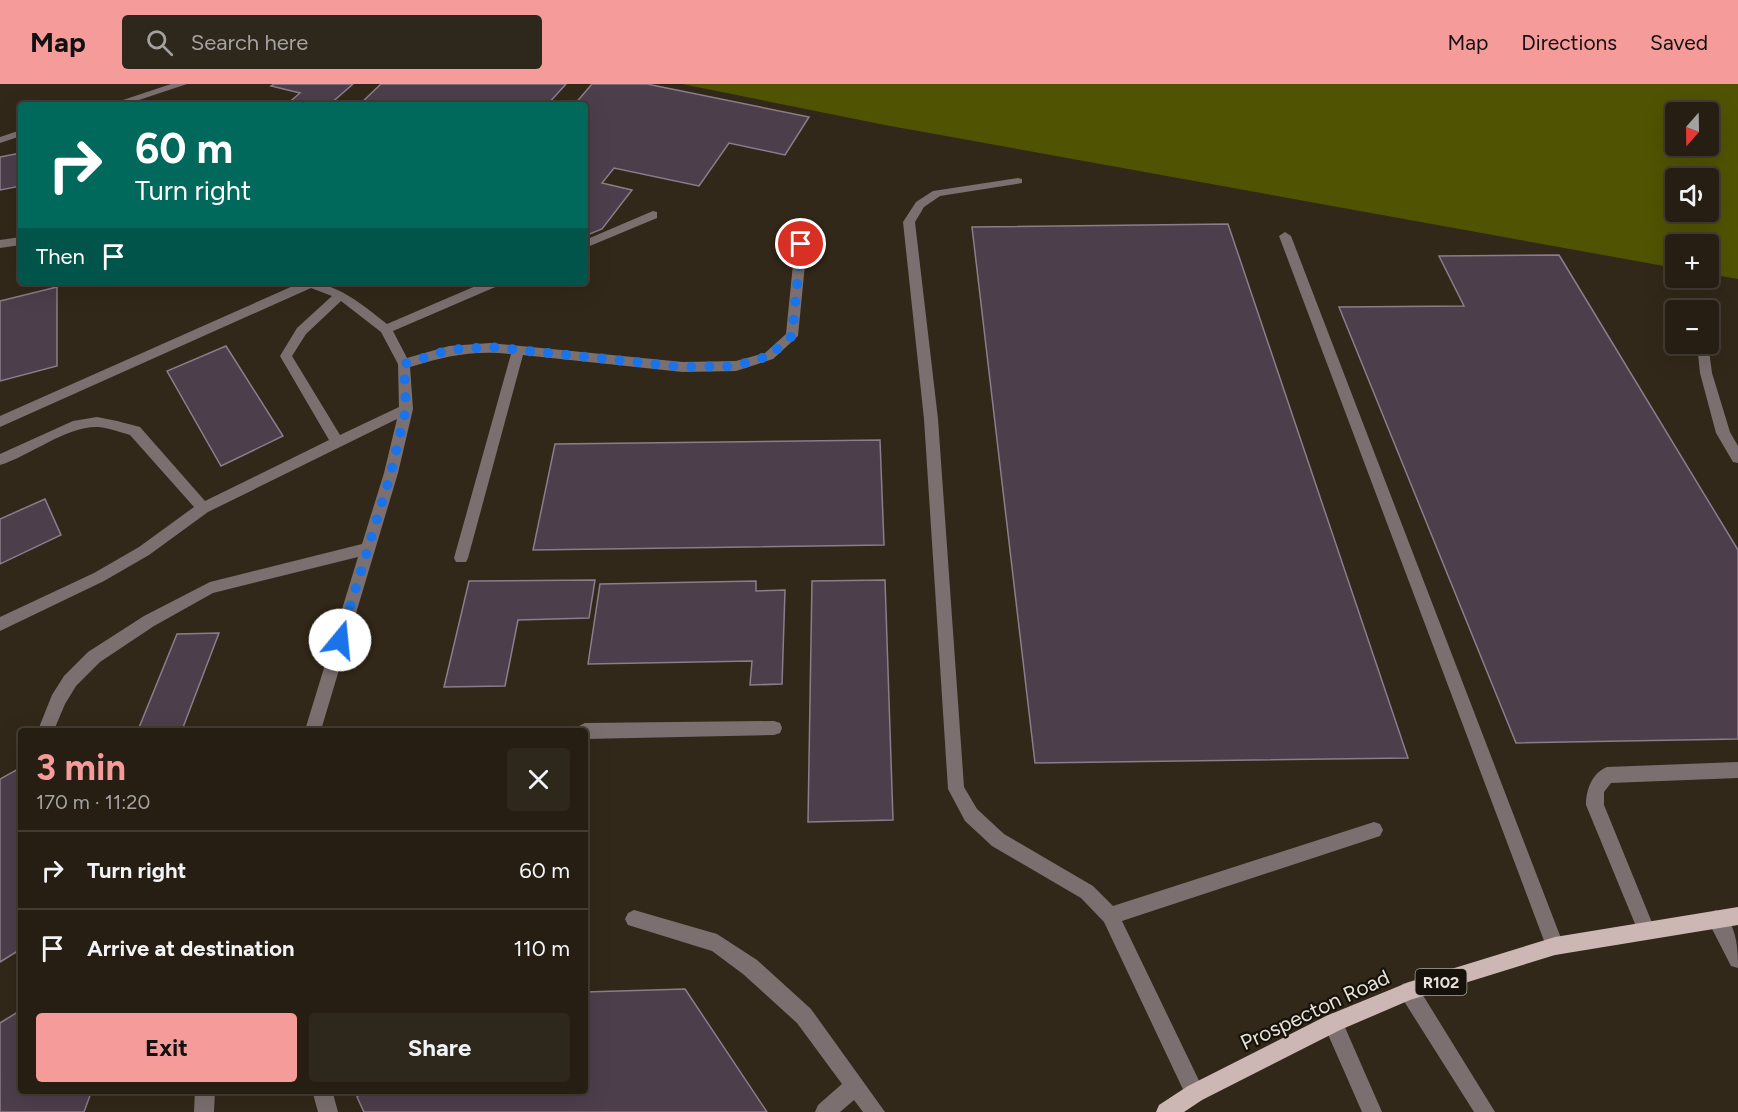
<!DOCTYPE html>
<html lang="en">
<head>
<meta charset="utf-8">
<style>
	body { margin:0; font-family:Figtree,sans-serif; background:#2e271c; color:#f1f3f6; height:100vh; display:flex; flex-direction:column; font-size:22px; white-space:nowrap }
	* { box-sizing:border-box; margin:0 }
	p { font-size:20px; color:#a4a2a0 }
	.icon { flex:none; width:33px; height:33px; fill:none; stroke:currentColor; stroke-width:2; stroke-linecap:round; stroke-linejoin:round }
	.map { position:relative; flex:1; overflow:hidden }
	.panel { position:absolute; left:18px; top:644px; width:570px; height:366px; display:flex; flex-direction:column; background:#261e13; border-radius:6px; box-shadow:0 6px 24px #0002,0 0 0 2px #423c33 }
	.panel>* { flex:none }
	.hud { position:absolute; left:18px; top:18px; width:570px; height:183px; border-radius:6px; box-shadow:0 6px 24px #0002,0 0 0 2px #423c33; background:#00695c; color:#fff; overflow:hidden }
	.needle { width:39px; rotate:200deg }
	.fabs { position:absolute; left:1665px; top:18px; display:grid; gap:12px }
	.fabs a { display:grid; place-items:center; width:54px; height:54px; border-radius:6px; background:#261e13; box-shadow:0 6px 24px #0002,0 0 0 2px #423c33; font-size:30px }
	.pin { position:absolute; display:grid; place-items:center; width:51px; height:51px; color:#fff; margin:-26px; border:3px solid #fff; border-radius:50%; box-shadow:0 2px 6px #0007 }
	.me { position:absolute; width:66px; margin:-33px; rotate:17deg; stroke-linejoin:round; filter:drop-shadow(0 0 4px #0008) }
	.turn { display:flex; align-items:center; gap:21px; height:126px; padding:0 18px; font-size:27px }
	.turn .icon { width:78px; height:78px; stroke-width:2.5 }
	.turn b { display:block; font-size:42px; line-height:51px }
	.then { display:flex; align-items:center; height:57px; padding:0 18px; background:#0003; gap:12px; font-size:22px }
	.round { display:grid; place-items:center; flex:none; width:63px; height:63px; border-radius:6px; background:#2e271c }
	.head { display:flex; align-items:center; justify-content:space-between; height:102px; padding:0 18px }
	h1 { font-size:36px; font-weight:700; line-height:45px; color:#f59b99 }
	.button { display:flex; gap:12px; margin-top:auto; padding:12px 18px }
	.button a { flex:1; height:69px; border-radius:6px; background:#f59b99; color:#111; font-size:24px; font-weight:700; line-height:69px; text-align:center }
	.button a+a { background:#2e271c; color:#f1f3f6 }
	ul { padding:0; list-style:none }
	li { display:flex; align-items:center; gap:18px; height:78px; padding:0 18px; border-top:2px solid #423c33 }
	li div { flex:1 }
	li b { display:block; font-size:22px }
	li em { font-style:normal }
	header { display:flex; align-items:center; gap:36px; box-sizing:border-box; height:84px; padding:0 30px; background:#f59b99; color:#111 }
	header strong { font-size:28px }
	nav { display:flex; gap:33px; margin-inline-start:auto; font-size:21px }
	.search { width:420px; height:54px; background:#2e271c; display:flex; align-items:center; gap:15px; box-sizing:border-box; padding:0 21px; border-radius:6px; color:#a4a2a0; font-size:22px }
	.map>svg:first-child { display:block }
	.green { fill:#505302; fill-rule:evenodd }
	.building { fill:#4d3e4b; stroke:#8d7c8b; stroke-width:1.5 }
	.lines { fill:none; stroke-linecap:round; stroke-linejoin:round }
	.minor { fill:#7b706f; fill-rule:evenodd }
	.major { fill:#ccb7b4; fill-rule:evenodd }
	.route { stroke:#1a73e8; stroke-width:10; stroke-dasharray:0 18 }
	.labels { text-anchor:middle; stroke-width:4.5; stroke-linejoin:round; paint-order:stroke }
	.shield { fill:#16120b; stroke:#a8a39a; stroke-width:1.5 }
	.shield-label { font-size:16px; font-weight:bold; fill:#e7e1d7 }
	.near-street-label { font-size:21px; fill:#e7e1d7; stroke:#16120b }
</style>
</head>
<body>
<header>
<strong>Map</strong>
<div class="search"><svg class="icon" aria-label="search" viewBox="0 0 24 24"><circle cx="10" cy="10" r="6"/><path d="M15 15l6 6"/></svg>Search here</div>
<nav><a>Map</a><a>Directions</a><a>Saved</a></nav>
</header>
<div class="map">
<svg width="1738" height="1028" viewBox="0 0 1738 1028">
	<rect width="100%" height="100%" fill="#322819"/>
	<path class="green" d="M682,0H1738V195L1709,190L1708,160H1676L1675,184L885,41ZM1676,28H1708V62H1676ZM1676,94H1708V128H1676Z"/>
	<g class="building">
		<polygon points="274,0 353,0 329,21 286,21 300,9 271,2"/>
		<polygon points="381,0 566,0 547,21 359,21"/>
		<polygon points="592,0 647,0 809,33 785,71 729,59 699,102 614,84 602,99 632,106 602,145 585,152 585,21 574,21"/>
		<polygon points="21,69 21,102 0,106 0,73"/>
		<polygon points="1228,140 1408,674 1035,679 972,143"/>
		<polygon points="1559,171 1738,466 1738,655 1516,659 1339,223 1464,222 1439,172"/>
		<polygon points="57,203 57,282 0,297 0,217"/>
		<polygon points="226,262 283,352 221,382 167,287"/>
		<polygon points="880,356 884,461 533,466 555,360"/>
		<polygon points="45,415 61,451 0,480 0,435"/>
		<polygon points="595,496 589,534 518,536 505,602 444,603 469,497"/>
		<polygon points="885,496 893,736 808,738 812,497"/>
		<polygon points="756,497 756,507 785,506 782,600 750,601 752,577 588,580 600,500"/>
		<polygon points="219,549 182,646 138,646 177,550"/>
		<polygon points="20,684 21,865 0,878 0,695"/>
		<polygon points="685,905 767,1028 364,1028 357,1013 365,1006 585,1006 585,908"/>
		<polygon points="21,926 21,1006 92,1006 84,1028 0,1028 0,939"/>
	</g>
	<g class="lines">
		<g class="minor">
			<polygon points="171,0 187,0 124,21 108,21"/>
			<polygon points="21,46 21,52 0,59 0,53"/>
			<polygon points="1018,94 1022,95 1022,99 940,112 924,123 915,138 938,335 964,703 977,725 1004,750 1093,802 1113,822 1374,738 1380,740 1383,746 1380,752 1374,754 1122,837 1205,1009 1202,1016 1195,1019 1188,1016 1104,838 1081,814 992,762 965,737 948,705 924,335 903,138 916,118 933,107"/>
			<polygon points="653,127 657,128 657,134 585,164 585,156"/>
			<polygon points="1285,148 1291,152 1564,862 1562,869 1555,871 1548,869 1546,862 1279,152"/>
			<polygon points="21,153 21,161 0,164 0,156"/>
			<path d="M801,156L807,160L798,252L773,275L736,287L683,288L523,271L468,474L466,478H456L454,474L511,270C473,266 446,272 410,283L413,325L398,389L321,646H305L358,473L213,509L154,542L100,578L76,602L65,620L54,646H38L52,611L64,592L88,568L144,532L210,498L362,460L384,389L397,335L208,428L149,471L104,497L0,547V533L94,489L139,463L194,423L130,351C120,348 109,344 98,343C66,342 30,372 0,381V370L73,337L97,333L117,337L140,343L205,417L329,356L280,272L297,244L332,212L311,204L0,343V332L302,198C337,198 360,219 387,240L485,198H502L500,201L393,247L407,274L449,262L490,259L683,278L736,277L765,269L786,250L795,160ZM341,217L381,248L398,280L399,323L340,351L292,272L306,250Z"/>
			<polygon points="1708,259 1712,289 1730,348 1738,362 1738,379 1733,378 1716,349 1700,289 1697,260"/>
			<polygon points="774,637 780,639 782,644 780,649 774,651 585,655 585,646 577,646 579,642 585,639"/>
			<path d="M1738,678V694L1611,699L1604,708V721L1655,846L1652,852L1646,855L1640,852L1586,721C1586,706 1592,689 1607,683Z"/>
			<polygon points="634,826 717,850 757,876 811,925 885,1028 863,1028 854,1016 840,1028 815,1028 818,1021 842,1000 797,939 743,890 712,867 628,841 625,835 628,829"/>
			<path d="M1716,826C1737,835 1738,865 1738,884L1731,882L1707,835L1710,829Z"/>
			<polygon points="1409,898 1416,900 1495,1028 1474,1028 1402,914 1400,907 1402,900"/>
			<polygon points="1333,929 1340,932 1382,1028 1362,1028 1323,939 1326,932"/>
			<polygon points="195,1006 215,1006 214,1028 194,1028"/>
			<polygon points="312,1006 332,1006 338,1028 318,1028"/>
		</g>
		<polygon class="major" points="1738,823 1738,841 1555,871 1410,916 1340,946 1202,1016 1184,1028 1156,1028 1159,1021 1188,1002 1326,932 1409,898 1555,853"/>
	</g>
	<g class="lines">
		<polyline class="route" points="340,556 391,389 401,346 406,325 404,280 449,266 490,263 683,283 736,282 769,272 792,252 801,160"/>
	</g>
	<g class="labels">
		<rect class="shield" x="1415.5" y="885" width="51" height="26" rx="4.5"/>
		<g class="shield-label">
			<text x="1441" y="904">R102</text>
		</g>
		<g class="near-street-label">
			<text transform="translate(1315 926) rotate(-25)" y="7">Prospecton Road</text>
		</g>
	</g>
</svg>
<div class="fabs">
<a><svg class="needle" viewBox="-14 -14 28 28"><path d="M0-13l5 13h-10z" fill="#e53935"/><path d="M0 13l5-13h-10z" fill="#a4a2a0"/></svg></a>
<a><svg class="icon" aria-label="sound" viewBox="0 0 24 24"><path d="M4 9h4l5-4v14l-5-4H4zM17 9q2 3 0 6"/></svg></a>
<a>+</a>
<a>−</a>
</div>
<div class="pin" style="left:801px;top:160px;background:#d93025"><svg class="icon" aria-label="arrive" viewBox="0 0 24 24"><path d="M6 21V4h12l-3 4 3 4H6"/></svg></div>
<svg class="me" style="left:340px;top:556px" viewBox="-20 -20 40 40"><circle r="19" fill="#fff"/><path d="M0-13L10 11 0 6-10 11z" fill="#1a73e8"/></svg>
<div class="hud">
<div class="turn"><svg class="icon" aria-label="right" viewBox="0 0 24 24"><path d="M7 20v-9h11M14 6l5 5-5 5"/></svg><div><b>60 m</b>Turn right</div></div>
<div class="then">Then<svg class="icon" aria-label="arrive" viewBox="0 0 24 24"><path d="M6 21V4h12l-3 4 3 4H6"/></svg></div>
</div>
<section class="panel">
<div class="head"><div><h1>3 min</h1><p>170 m · 11:20</p></div><a class="round"><svg class="icon" aria-label="close" viewBox="0 0 24 24"><path d="M6 6l12 12M18 6L6 18"/></svg></a></div>
<ul>
<li><svg class="icon" aria-label="right" viewBox="0 0 24 24"><path d="M7 20v-9h11M14 6l5 5-5 5"/></svg><div><b>Turn right</b></div><em>60 m</em></li>
<li><svg class="icon" aria-label="arrive" viewBox="0 0 24 24"><path d="M6 21V4h12l-3 4 3 4H6"/></svg><div><b>Arrive at destination</b></div><em>110 m</em></li>
</ul>
<div class="button"><a>Exit</a><a>Share</a></div>
</section>
</div>
</body>
</html>
